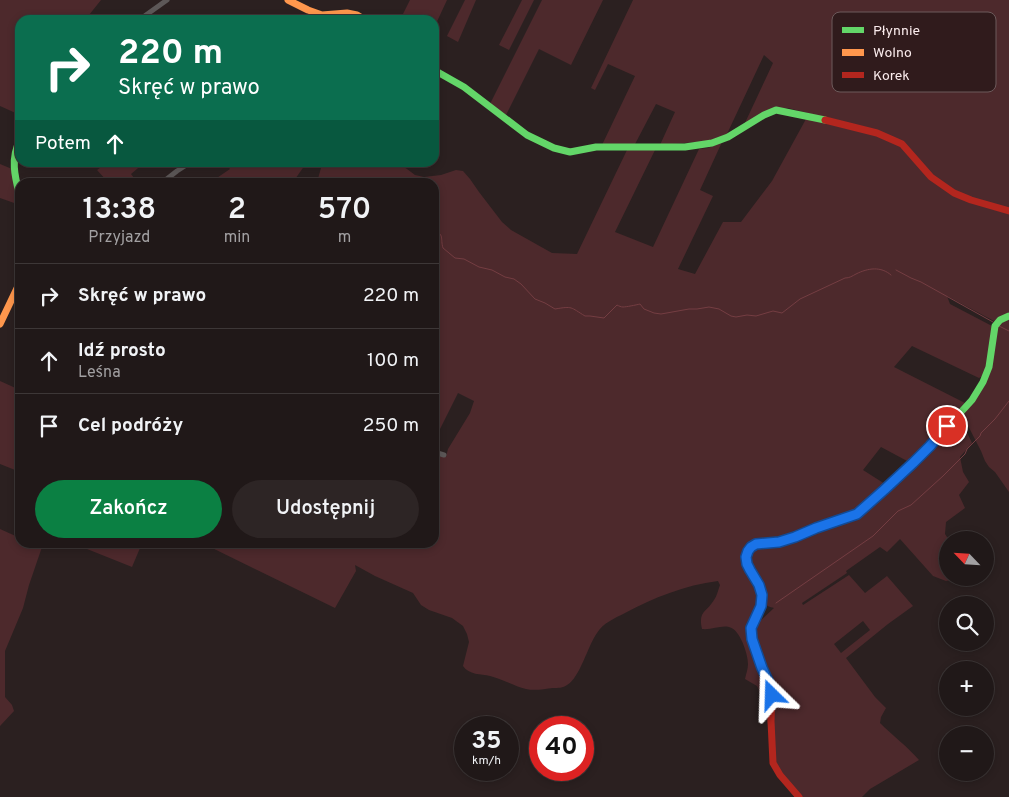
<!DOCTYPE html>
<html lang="pl">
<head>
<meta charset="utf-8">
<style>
	body { margin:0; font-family:Overpass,sans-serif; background:#2d2525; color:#f1f3f6; height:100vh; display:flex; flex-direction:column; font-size:19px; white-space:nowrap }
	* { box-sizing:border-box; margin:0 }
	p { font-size:16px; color:#a2a0a2 }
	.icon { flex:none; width:28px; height:28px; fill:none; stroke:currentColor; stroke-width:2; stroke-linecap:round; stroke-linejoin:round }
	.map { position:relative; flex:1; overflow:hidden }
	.side { position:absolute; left:15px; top:178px; width:424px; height:370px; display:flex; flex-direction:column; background:#201818; border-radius:15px; box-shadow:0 2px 8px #0003,0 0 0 1px #3d3737 }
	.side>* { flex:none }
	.hud { position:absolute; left:15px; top:15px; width:424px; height:152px; border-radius:15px; box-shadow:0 2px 8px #0003,0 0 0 1px #3d3737; background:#0b6e4f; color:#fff; overflow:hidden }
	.needle { width:32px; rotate:295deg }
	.controls { position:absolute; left:939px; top:531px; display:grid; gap:10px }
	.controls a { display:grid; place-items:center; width:55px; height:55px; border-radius:50%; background:#201818; box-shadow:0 2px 8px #0003,0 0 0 1px #3d3737; font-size:25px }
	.speed { position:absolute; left:454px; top:716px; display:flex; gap:10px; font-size:25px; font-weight:700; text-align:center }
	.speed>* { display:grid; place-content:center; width:65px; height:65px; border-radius:50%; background:#201818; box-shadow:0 2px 8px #0003,0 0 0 1px #3d3737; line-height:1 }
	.speed small { font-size:12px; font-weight:400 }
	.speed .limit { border:8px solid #d22; background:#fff; color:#111 }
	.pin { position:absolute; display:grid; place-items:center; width:42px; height:42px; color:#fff; margin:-21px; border:2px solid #fff; border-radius:50%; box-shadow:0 1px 5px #0007 }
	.me { position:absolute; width:55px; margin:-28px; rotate:338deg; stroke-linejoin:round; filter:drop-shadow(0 0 4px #0008) }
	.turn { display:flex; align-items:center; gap:18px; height:105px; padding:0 20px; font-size:22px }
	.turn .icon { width:65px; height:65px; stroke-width:2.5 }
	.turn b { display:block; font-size:35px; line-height:42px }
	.then { display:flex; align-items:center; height:48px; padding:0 20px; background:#0003; gap:10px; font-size:19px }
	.eta { display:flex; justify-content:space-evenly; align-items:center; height:85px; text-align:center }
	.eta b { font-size:30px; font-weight:600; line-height:35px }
	.primary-button { display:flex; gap:10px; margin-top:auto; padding:10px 20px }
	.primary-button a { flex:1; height:58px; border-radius:30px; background:#0b8043; color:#fff; font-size:20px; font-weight:600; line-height:58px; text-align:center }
	.primary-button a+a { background:#2d2525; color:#f1f3f6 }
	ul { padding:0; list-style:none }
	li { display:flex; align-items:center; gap:15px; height:65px; padding:0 20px; border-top:1px solid #3d3737 }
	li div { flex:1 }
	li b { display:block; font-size:19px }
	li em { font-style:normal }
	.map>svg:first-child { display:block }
	.green { fill:#4d292c; fill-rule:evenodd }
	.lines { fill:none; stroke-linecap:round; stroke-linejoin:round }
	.stream { stroke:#743d42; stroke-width:1 }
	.street { stroke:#5d5858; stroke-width:5 }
	.fast { stroke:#63d668; stroke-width:7 }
	.slow { stroke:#ff974d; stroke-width:7 }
	.jam { stroke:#b3261e; stroke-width:7 }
	.route-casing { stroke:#114b97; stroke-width:12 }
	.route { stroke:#1a73e8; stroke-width:9 }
	.key { fill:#301b1c; stroke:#6d5a5b; stroke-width:1 }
	.key-label { font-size:14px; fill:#fbeced }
</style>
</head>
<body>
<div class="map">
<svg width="1009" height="797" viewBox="0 0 1009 797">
	<rect width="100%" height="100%" fill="#2b2020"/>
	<g class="green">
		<polygon points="0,0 101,0 85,20 20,20 20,115 0,106"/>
		<polygon points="410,0 447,0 434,28 434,20 400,20"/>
		<polygon points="465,0 476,0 458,42 447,36"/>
		<polygon points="522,0 534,0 509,50 499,45"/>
		<polygon points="542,0 603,0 571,65 539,49 506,115 490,104"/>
		<path d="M633,0H1009V313L994,321L947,296L950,304L992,326L991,350L983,376L979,378L912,346L894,367L965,403L928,444L909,462L881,447L863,470L885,484L855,513L810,528L796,535L779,540L755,542L750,545L746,550L743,555L745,565L750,575L759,589L760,597L759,606L751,621H760L774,608C770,607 766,606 764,602C762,597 764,591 762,586C756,572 747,568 750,552L756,547L778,544L817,529L848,521L857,516L867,509L914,464L958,419L961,420L972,443L960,457L963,472L969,482L959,495L965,508L946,522L945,534L949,540H948V578H952V580L946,581L933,576L900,539L887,552L880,547L846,571L847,573L802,603L803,605L849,575L865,593L887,576L913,606L888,624L846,658L875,697L886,708L881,717L880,723C893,736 907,746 919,760L870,789L862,797H795L776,772L773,765L771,757L769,729L759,690L757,686L745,679C746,674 748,669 748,664C748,654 740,629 729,627C721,625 712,630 702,629C698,611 706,613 714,600C717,596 718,590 720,585L718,581C685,585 653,598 625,613C615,618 603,623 597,633C588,645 580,678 567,685C563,688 558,688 553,688C544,689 535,691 526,689C514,686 502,679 490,676C481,674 469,675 463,666L469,642L467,634L463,626L452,618L429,610L421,605L413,593L375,576L355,565L356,571L335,608L202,543L314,542L323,547L326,542H434V456L446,457L448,449L470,413L474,401L458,393L434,441V182H317L321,168L315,163L305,165L293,182H211L230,169L225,163H390L392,164H399L407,169L415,175L424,177L441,175L456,170L463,171L470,179L479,192L502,222L511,230L552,253L577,254L627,150H655L615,232L653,247L699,149L708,148L722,142L700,190L713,196L678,269L695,274L723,222H741L772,181L806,119L808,113L788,108L770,110L744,125L773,63L764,55L727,134L710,141L660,145L675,112L656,104L634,146L602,145L635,76L608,64L595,90L591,88ZM863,621L870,630L841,653L834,644Z"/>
		<polygon points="107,163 107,162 144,163 131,174 137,182 108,182 97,170"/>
		<polygon points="0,164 12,169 20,202 17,204 0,198"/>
		<polygon points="1009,319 1009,492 995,472 989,467 985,461 981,451 963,416 964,411 983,387 996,330 999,324"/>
		<polygon points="0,381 20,390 20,472 0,464"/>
		<polygon points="0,529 20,538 20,542 31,543 42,547 29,585 23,608 5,651 5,697 12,705 14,711 0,726"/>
		<polygon points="72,543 128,543 140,548 132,567"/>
	</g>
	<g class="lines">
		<g class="stream">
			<path d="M434,230C445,235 440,238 443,248L455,258L464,259L479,267L492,270L505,277L514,279L521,284L535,299L545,303L555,309C573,306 570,307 585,316H590L604,318L617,305C619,306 621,307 623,307C626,307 636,305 640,304L644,309L654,313L661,314L689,309H697L709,307L719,309L731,316L736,317L747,315L756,316L773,311L782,313L800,299L845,278C850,278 852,276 856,274C868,268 881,266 891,275"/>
			<polyline points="896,270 911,278 921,282 993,322"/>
			<polyline points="999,326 1009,331"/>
			<polyline points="776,603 873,536 898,511 911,505 943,476 965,454 967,449 980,436 981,433 995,419 1009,401"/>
		</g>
		<g class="street">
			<polyline points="139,20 167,0"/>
			<polyline points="163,182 177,171 191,162"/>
			<polyline points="434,452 444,455"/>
		</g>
		<g class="fast">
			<polyline points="434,70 464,87 527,135 554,148 570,152 596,147 685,147 712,143 728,137 764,115 776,110 825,120"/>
			<path d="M20,140C10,159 15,177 20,197"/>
			<polyline points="772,542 795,537 857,514 884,490 930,446 972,400 983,382 989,367 995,326 1000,320 1009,316"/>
		</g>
		<g class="slow">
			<polyline points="288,0 308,10 322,15 347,13 357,15 365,20"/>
			<polyline points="0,324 20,282"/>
		</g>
		<g class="jam">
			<polyline points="825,120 877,133 902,144 931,177 954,193 971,200 1009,211"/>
			<polyline points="772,542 756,544 751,547 748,551 746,557 747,564 759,585 762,595 761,606 751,628 752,639 762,669 770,685 772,695 771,721 773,763 780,775 799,797"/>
		</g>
	</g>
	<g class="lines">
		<g class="route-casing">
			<polyline id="route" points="772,695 770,685 762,668 752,639 751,628 761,606 762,595 759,585 750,570 747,564 746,557 748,551 751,547 756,544 779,542 795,537 816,528 857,514 884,490 913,463 930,446 947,426"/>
		</g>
		<use href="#route" class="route"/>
	</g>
	<rect x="832" y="12" width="164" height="80" rx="8" class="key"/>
	<rect x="842" y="27" width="22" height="6" fill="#63d668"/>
	<rect x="842" y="49" width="22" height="7" fill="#ff974d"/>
	<rect x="842" y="72" width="22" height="6" fill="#b3261e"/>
	<g class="key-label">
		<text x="873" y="35">Płynnie</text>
		<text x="873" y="57">Wolno</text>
		<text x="873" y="80">Korek</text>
	</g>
</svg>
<div class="controls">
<a><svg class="needle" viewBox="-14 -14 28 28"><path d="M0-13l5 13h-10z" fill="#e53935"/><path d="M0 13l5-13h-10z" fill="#a2a0a2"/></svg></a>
<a><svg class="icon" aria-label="search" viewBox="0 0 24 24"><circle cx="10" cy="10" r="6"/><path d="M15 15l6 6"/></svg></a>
<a>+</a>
<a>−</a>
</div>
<div class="speed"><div>35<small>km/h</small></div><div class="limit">40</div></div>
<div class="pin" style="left:947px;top:426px;background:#d93025"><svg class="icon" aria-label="arrive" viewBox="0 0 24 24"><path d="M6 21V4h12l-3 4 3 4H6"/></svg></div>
<svg class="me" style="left:772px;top:695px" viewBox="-20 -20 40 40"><path d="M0-17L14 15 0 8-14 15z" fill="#1a73e8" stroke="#fff" stroke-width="4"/></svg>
<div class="hud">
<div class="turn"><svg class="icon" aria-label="right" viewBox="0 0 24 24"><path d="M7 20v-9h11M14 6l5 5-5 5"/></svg><div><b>220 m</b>Skręć w prawo</div></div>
<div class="then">Potem<svg class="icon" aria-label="ahead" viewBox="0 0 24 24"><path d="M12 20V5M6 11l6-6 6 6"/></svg></div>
</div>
<section class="side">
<div class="eta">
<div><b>13:38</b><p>Przyjazd</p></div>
<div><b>2</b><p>min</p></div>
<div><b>570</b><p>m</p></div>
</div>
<ul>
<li><svg class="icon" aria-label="right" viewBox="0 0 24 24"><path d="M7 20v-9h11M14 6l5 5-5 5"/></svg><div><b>Skręć w prawo</b></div><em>220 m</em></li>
<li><svg class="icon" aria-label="ahead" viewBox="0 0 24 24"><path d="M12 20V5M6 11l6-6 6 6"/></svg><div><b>Idź prosto</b><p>Leśna</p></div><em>100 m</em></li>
<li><svg class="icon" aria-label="arrive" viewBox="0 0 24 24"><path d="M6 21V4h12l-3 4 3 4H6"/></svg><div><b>Cel podróży</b></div><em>250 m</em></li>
</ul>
<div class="primary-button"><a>Zakończ</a><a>Udostępnij</a></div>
</section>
</div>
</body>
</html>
